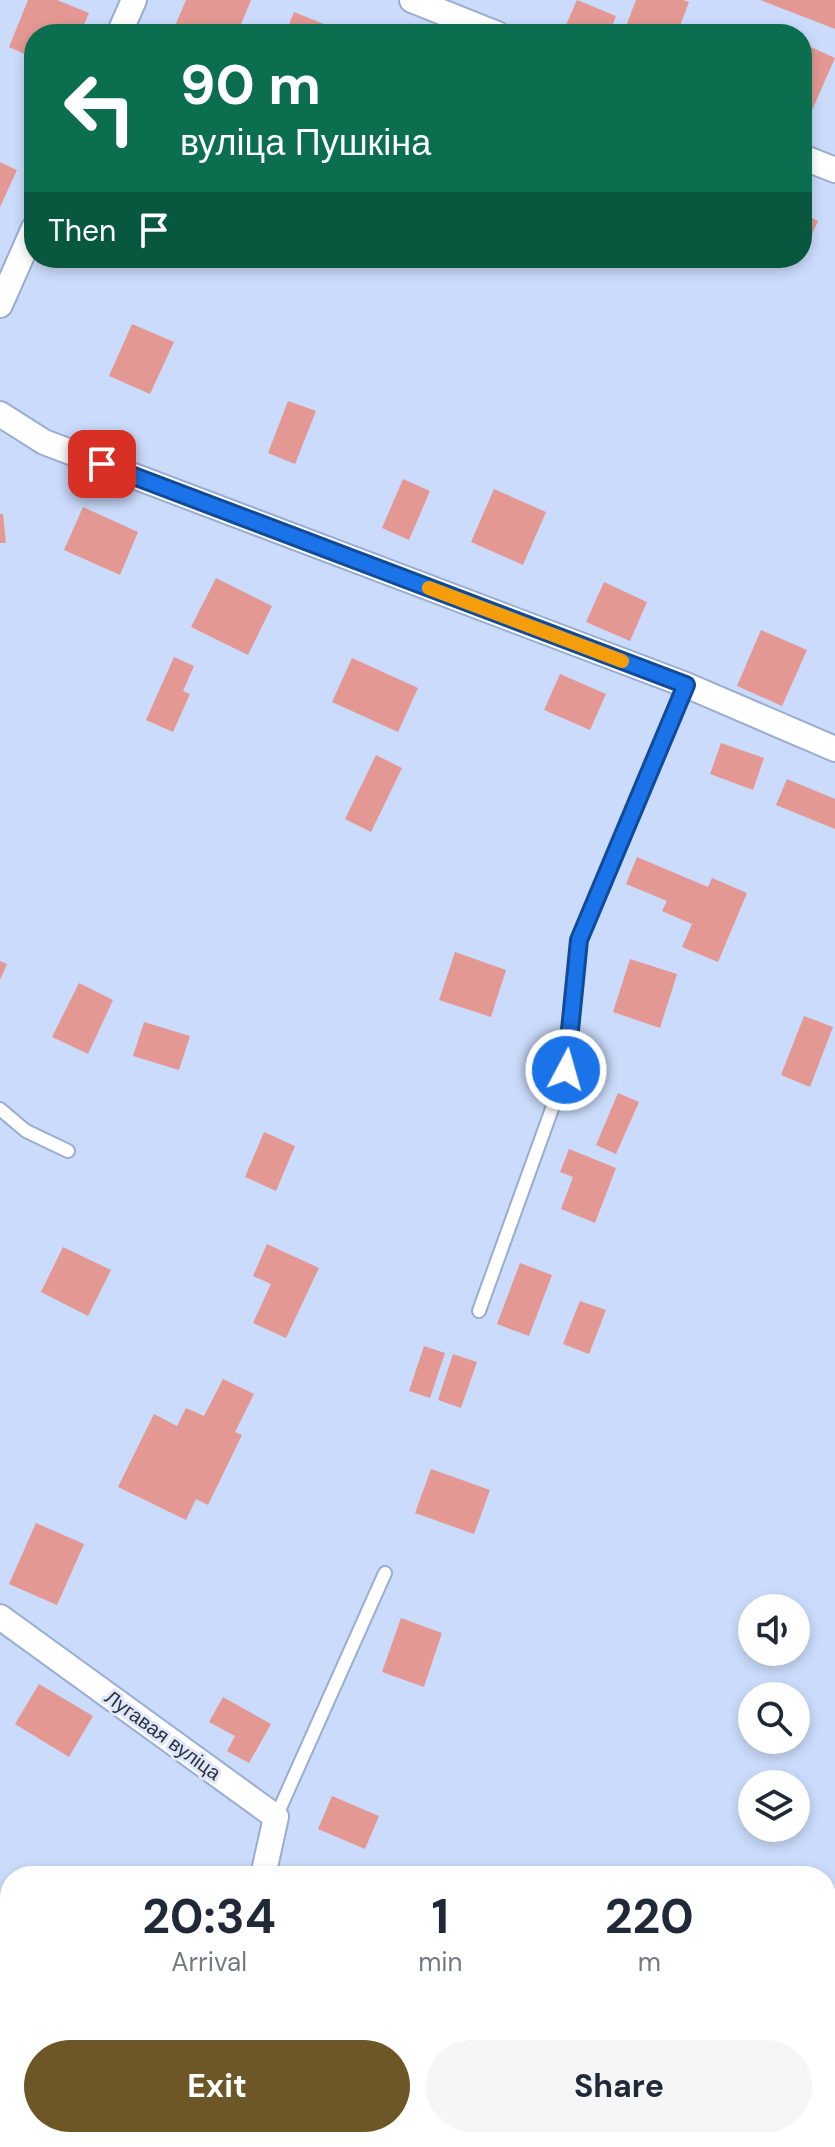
<!DOCTYPE html>
<html lang="en">
<head>
<meta charset="utf-8">
<style>
	body { margin:0; font-family:"DM Sans",sans-serif; background:#f6f6f7; color:#1f2937; height:100vh; display:flex; flex-direction:column; font-size:30px; white-space:nowrap }
	* { box-sizing:border-box; margin:0 }
	p { font-size:26px; color:#747a83 }
	.icon { flex:none; width:44px; height:44px; fill:none; stroke:currentColor; stroke-width:2; stroke-linecap:round; stroke-linejoin:round }
	.map { position:relative; flex:1; overflow:hidden }
	.panel { position:absolute; left:0px; top:1866px; width:836px; height:282px; display:flex; flex-direction:column; background:#fff; border-radius:32px 32px 0 0; box-shadow:0 4px 12px #0003 }
	.panel>* { flex:none }
	.hud { position:absolute; left:24px; top:24px; width:788px; height:244px; border-radius:32px; box-shadow:0 4px 12px #0003; background:#0b6e4f; color:#fff; overflow:hidden }
	.controls { position:absolute; left:738px; top:1594px; display:grid; gap:16px }
	.controls a { display:grid; place-items:center; width:72px; height:72px; border-radius:50%; background:#fff; box-shadow:0 4px 12px #0003; font-size:40px }
	.pin { position:absolute; display:grid; place-items:center; width:68px; height:68px; color:#fff; margin:-34px; border-radius:16px; box-shadow:0 4px 12px #0006 }
	.me { position:absolute; width:88px; margin:-44px; rotate:6deg; stroke-linejoin:round; filter:drop-shadow(0 0 6px #0008) }
	.turn { display:flex; align-items:center; gap:28px; height:168px; padding:0 24px; font-size:36px }
	.turn .icon { width:104px; height:104px; stroke-width:2.5 }
	.turn b { display:block; font-size:56px; line-height:68px }
	.then { display:flex; align-items:center; height:76px; padding:0 24px; background:#0003; gap:16px; font-size:30px }
	.eta { display:flex; justify-content:space-evenly; align-items:center; height:136px; text-align:center }
	.eta b { font-size:48px; font-weight:700; line-height:56px }
	.button { display:flex; gap:16px; margin-top:auto; padding:16px 24px }
	.button a { flex:1; height:92px; border-radius:48px; background:#6e5727; color:#fff; font-size:32px; font-weight:700; line-height:92px; text-align:center }
	.button a+a { background:#f6f6f7; color:#1f2937 }
	.map>svg:first-child { display:block }
	.building { fill:#e49893 }
	.lines { fill:none; stroke-linecap:round; stroke-linejoin:round }
	.lane-casing { stroke:#99acd2; stroke-width:16 }
	.street-casing { stroke:#99acd2; stroke-width:28 }
	.lane { stroke:#fff; stroke-width:12 }
	.street { stroke:#fff; stroke-width:24 }
	.route-casing { stroke:#114b97; stroke-width:20 }
	.route { stroke:#1a73e8; stroke-width:14 }
	.slow { stroke:#f59e0b; stroke-width:14 }
	.labels { text-anchor:middle; stroke-width:6; stroke-linejoin:round; paint-order:stroke }
	.street-label { font-size:20px; fill:#2b3342; stroke:#e0e8f8 }
</style>
</head>
<body>
<div class="map">
<svg width="835" height="2147" viewBox="0 0 835 2147">
	<rect width="100%" height="100%" fill="#cbdbfb"/>
	<g class="building">
		<polygon points="28,0 57,0 89,13 80,34 34,34 34,58 9,47"/>
		<polygon points="186,0 251,0 237,34 174,34 172,33"/>
		<polygon points="577,0 616,16 609,34 589,34 566,25"/>
		<polygon points="636,0 683,0 689,2 677,34 638,34 625,29"/>
		<polygon points="760,0 835,0 835,29"/>
		<polygon points="294,12 324,24 320,34 297,34 287,30"/>
		<polygon points="802,43 835,58 812,110 802,105"/>
		<polygon points="0,162 17,170 0,207"/>
		<polygon points="802,213 818,221 802,256"/>
		<polygon points="132,324 174,342 150,394 109,376"/>
		<polygon points="288,401 316,411 295,464 268,453"/>
		<polygon points="403,479 430,491 409,540 382,528"/>
		<polygon points="494,489 546,512 523,565 471,542"/>
		<polygon points="83,507 138,532 120,575 64,550"/>
		<polygon points="0,514 3,514 6,543 0,543"/>
		<polygon points="216,578 272,606 248,655 191,627"/>
		<polygon points="604,582 647,602 630,641 586,622"/>
		<polygon points="761,630 807,650 782,706 737,686"/>
		<polygon points="174,657 194,666 183,691 190,694 173,732 146,720"/>
		<polygon points="352,658 418,688 398,732 332,702"/>
		<polygon points="560,674 606,694 590,730 544,710"/>
		<polygon points="721,743 764,758 753,790 710,774"/>
		<polygon points="376,755 402,768 371,832 345,819"/>
		<polygon points="787,779 835,799 835,829 776,805"/>
		<polygon points="637,857 708,887 712,878 747,893 718,962 682,947 692,924 662,911 667,901 626,884"/>
		<polygon points="455,952 506,970 491,1017 439,1000"/>
		<polygon points="630,959 677,974 660,1028 613,1012"/>
		<polygon points="0,961 7,964 0,980"/>
		<polygon points="79,983 113,1000 88,1054 52,1037"/>
		<polygon points="804,1016 833,1027 810,1087 781,1075"/>
		<polygon points="144,1022 190,1036 179,1070 133,1056"/>
		<polygon points="618,1093 639,1102 616,1154 596,1145"/>
		<polygon points="264,1132 295,1146 276,1191 245,1177"/>
		<polygon points="569,1149 616,1168 595,1223 561,1209 573,1177 560,1172"/>
		<polygon points="267,1244 319,1268 286,1338 253,1323 271,1284 253,1276"/>
		<polygon points="63,1247 111,1270 88,1316 41,1292"/>
		<polygon points="520,1263 552,1275 529,1336 497,1324"/>
		<polygon points="580,1301 606,1310 589,1354 563,1344"/>
		<polygon points="424,1346 445,1353 430,1398 409,1391"/>
		<polygon points="453,1354 477,1362 461,1408 438,1400"/>
		<polygon points="223,1379 254,1394 235,1432 242,1435 208,1505 196,1499 186,1520 118,1487 154,1414 177,1426 186,1408 204,1416"/>
		<polygon points="431,1469 490,1490 474,1534 415,1513"/>
		<polygon points="36,1523 84,1544 57,1605 9,1584"/>
		<polygon points="401,1618 442,1633 424,1687 382,1672"/>
		<polygon points="39,1684 93,1716 69,1757 15,1724"/>
		<polygon points="223,1697 271,1724 249,1763 227,1751 235,1736 209,1722"/>
		<polygon points="332,1796 379,1816 365,1849 318,1829"/>
		<polygon points="753,2138 810,2138 806,2147 772,2147"/>
	</g>
	<g class="lines">
		<g class="lane-casing">
			<g id="lane">
				<polyline points="0,1109 26,1131 68,1151"/>
				<polyline points="479,1311 566,1070 579,940 686,685"/>
				<polyline points="276,1817 385,1573"/>
			</g>
		</g>
		<g class="street-casing">
			<g id="street">
				<polyline points="412,0 497,34"/>
				<polyline points="119,34 134,0"/>
				<polyline points="802,157 835,170"/>
				<polyline points="0,305 34,228"/>
				<polyline points="0,414 44,442 686,685 835,749"/>
				<polyline points="0,1617 276,1817 263,1876"/>
				<polyline points="331,2147 332,2138"/>
			</g>
		</g>
		<use href="#lane" class="lane"/>
		<use href="#street" class="street"/>
	</g>
	<g class="lines">
		<g class="route-casing">
			<polyline id="route" points="102,464 686,685 579,940 566,1070"/>
		</g>
		<use href="#route" class="route"/>
		<polyline class="slow" points="429,588 622,661"/>
	</g>
	<g class="labels">
		<g class="street-label">
			<text transform="translate(163 1735) rotate(36)" y="7">Лугавая вуліца</text>
		</g>
	</g>
</svg>
<div class="controls">
<a><svg class="icon" aria-label="sound" viewBox="0 0 24 24"><path d="M4 9h4l5-4v14l-5-4H4zM17 9q2 3 0 6"/></svg></a>
<a><svg class="icon" aria-label="search" viewBox="0 0 24 24"><circle cx="10" cy="10" r="6"/><path d="M15 15l6 6"/></svg></a>
<a><svg class="icon" aria-label="layers" viewBox="0 0 24 24"><path d="M12 4l9 5-9 5-9-5zM3 14l9 5 9-5"/></svg></a>
</div>
<div class="pin" style="left:102px;top:464px;background:#d93025"><svg class="icon" aria-label="arrive" viewBox="0 0 24 24"><path d="M6 21V4h12l-3 4 3 4H6"/></svg></div>
<svg class="me" style="left:566px;top:1070px" viewBox="-20 -20 40 40"><circle r="17" fill="#1a73e8" stroke="#fff" stroke-width="3"/><path d="M0-11L8 9 0 5-8 9z" fill="#fff"/></svg>
<div class="hud">
<div class="turn"><svg class="icon" aria-label="left" viewBox="0 0 24 24"><path d="M17 20v-9H6M10 6l-5 5 5 5"/></svg><div><b>90 m</b>вуліца Пушкіна</div></div>
<div class="then">Then<svg class="icon" aria-label="arrive" viewBox="0 0 24 24"><path d="M6 21V4h12l-3 4 3 4H6"/></svg></div>
</div>
<section class="panel">
<div class="eta">
<div><b>20:34</b><p>Arrival</p></div>
<div><b>1</b><p>min</p></div>
<div><b>220</b><p>m</p></div>
</div>
<div class="button"><a>Exit</a><a>Share</a></div>
</section>
</div>
</body>
</html>
